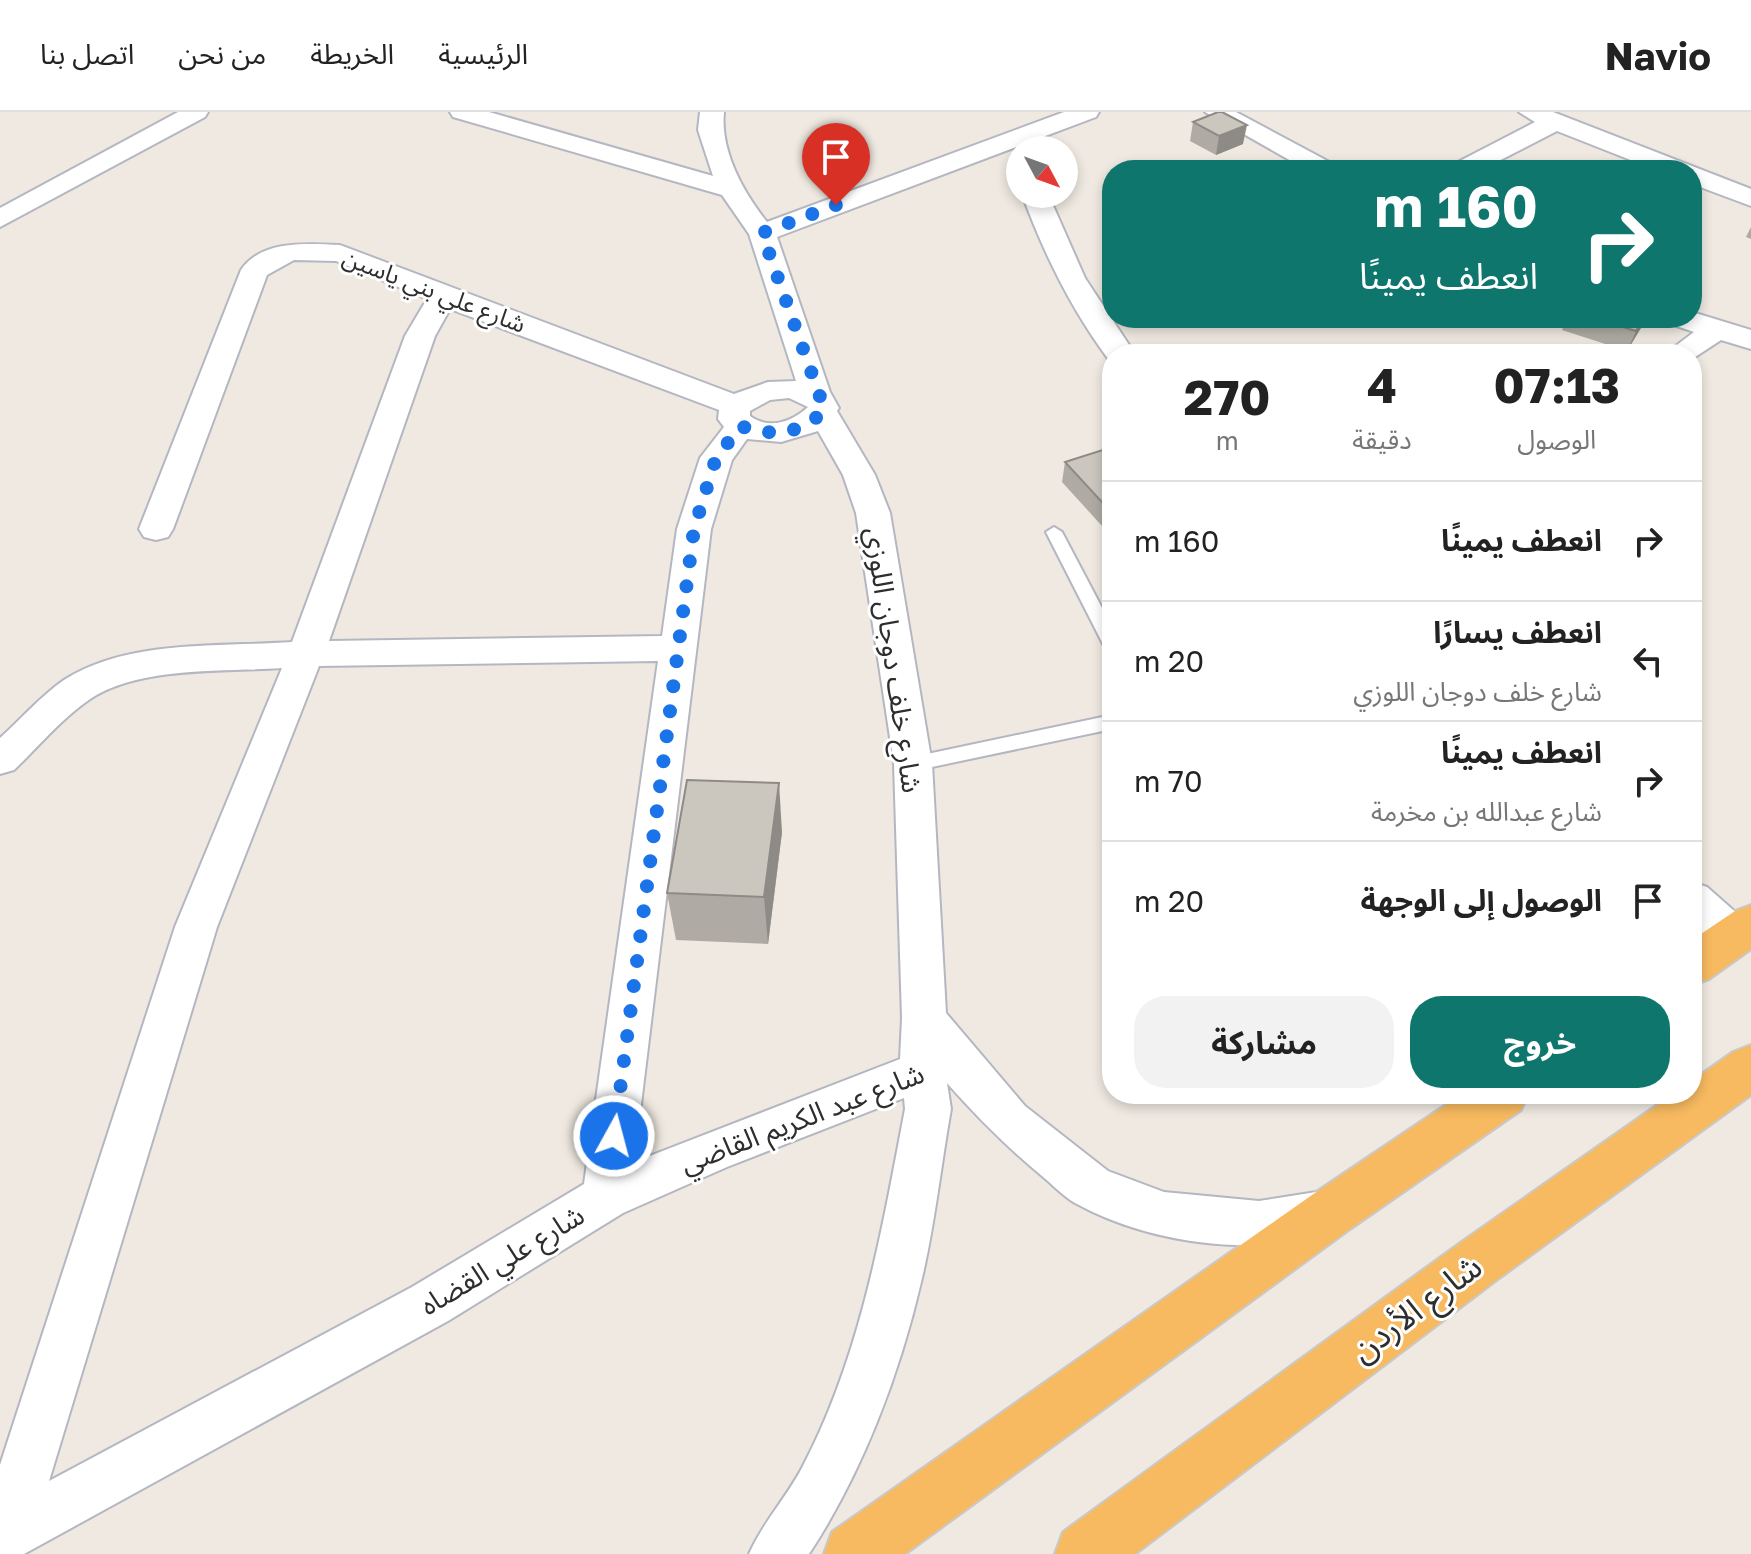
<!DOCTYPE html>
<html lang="ar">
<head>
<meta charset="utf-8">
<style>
	body { margin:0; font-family:"Golos Text","Noto Sans Arabic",sans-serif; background:#f2f2f2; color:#222; direction:rtl; height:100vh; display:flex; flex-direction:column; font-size:30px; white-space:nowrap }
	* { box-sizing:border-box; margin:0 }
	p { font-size:26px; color:#767676 }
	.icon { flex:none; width:44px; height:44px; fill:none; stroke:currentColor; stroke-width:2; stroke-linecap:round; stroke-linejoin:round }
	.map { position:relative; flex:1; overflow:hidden; direction:ltr }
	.side { position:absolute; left:1102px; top:232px; width:600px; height:760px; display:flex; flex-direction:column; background:#fff; border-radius:32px; box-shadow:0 4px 12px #0003; direction:rtl }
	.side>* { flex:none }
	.banner { position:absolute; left:1102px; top:48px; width:600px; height:168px; border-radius:32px; box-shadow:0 4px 12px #0003; direction:rtl; background:#0f766e; color:#fff; overflow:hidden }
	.needle { width:52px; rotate:131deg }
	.tools { position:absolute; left:1006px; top:24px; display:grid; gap:16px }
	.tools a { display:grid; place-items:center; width:72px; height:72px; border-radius:50%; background:#fff; box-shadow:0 4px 12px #0003; font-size:40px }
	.pin { position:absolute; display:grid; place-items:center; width:68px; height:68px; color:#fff; margin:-82px -34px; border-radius:50% 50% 50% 0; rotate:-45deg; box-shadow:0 0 8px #0007 }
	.pin .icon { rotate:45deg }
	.me { position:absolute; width:88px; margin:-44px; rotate:7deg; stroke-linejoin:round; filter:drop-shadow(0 0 6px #0008) }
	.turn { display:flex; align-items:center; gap:28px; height:168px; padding:0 32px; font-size:36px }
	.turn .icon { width:104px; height:104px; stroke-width:2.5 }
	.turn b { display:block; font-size:56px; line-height:68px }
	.eta { display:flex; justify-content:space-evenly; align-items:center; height:136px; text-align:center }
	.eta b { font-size:48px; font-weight:700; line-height:56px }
	.button { display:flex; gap:16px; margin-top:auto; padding:16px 32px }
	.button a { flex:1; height:92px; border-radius:32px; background:#0f766e; color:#fff; font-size:32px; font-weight:700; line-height:92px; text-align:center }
	.button a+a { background:#f2f2f2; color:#222 }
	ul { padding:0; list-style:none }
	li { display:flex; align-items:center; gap:24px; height:120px; padding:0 32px; border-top:2px solid #e0e0e0 }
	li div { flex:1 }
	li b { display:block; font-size:30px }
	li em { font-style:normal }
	header { display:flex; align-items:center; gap:48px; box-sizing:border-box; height:112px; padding:0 40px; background:#fff; border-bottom:2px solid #e0e0e0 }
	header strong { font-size:38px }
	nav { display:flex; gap:44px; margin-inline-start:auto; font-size:28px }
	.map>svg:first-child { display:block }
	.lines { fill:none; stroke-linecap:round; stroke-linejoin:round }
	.service-casing { stroke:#b4b7c1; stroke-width:4 }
	.minor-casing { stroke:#b4b7c1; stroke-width:4 }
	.trunk-casing { stroke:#c9c9c9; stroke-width:4 }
	.service { fill:#fff; fill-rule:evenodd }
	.minor { fill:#fff; fill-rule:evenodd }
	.trunk { fill:#f8ba60; fill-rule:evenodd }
	.wall { fill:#afaba4 }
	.shaded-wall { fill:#8e8b86 }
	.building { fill:#cbc7bf; stroke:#8e8b86; stroke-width:2 }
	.route { stroke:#1a73e8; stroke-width:14; stroke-dasharray:0 25.2 }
	.labels { text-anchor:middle; stroke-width:6; stroke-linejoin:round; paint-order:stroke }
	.far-street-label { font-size:24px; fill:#2e2e2e; stroke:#fff }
	.street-label { font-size:28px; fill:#2e2e2e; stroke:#fff }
	.near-street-label { font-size:34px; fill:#2e2e2e; stroke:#fff }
</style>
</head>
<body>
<header>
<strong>Navio</strong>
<nav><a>الرئيسية</a><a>الخريطة</a><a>من نحن</a><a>اتصل بنا</a></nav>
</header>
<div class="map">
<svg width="1751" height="1442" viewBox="0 0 1751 1442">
	<rect width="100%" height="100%" fill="#efe9e1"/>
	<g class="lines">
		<g class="service-casing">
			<g id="service">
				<polygon points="1054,415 1062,420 1112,515 1112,538 1103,532 1046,420"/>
				<polygon points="1112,603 1112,617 913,659 903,652 913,645"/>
			</g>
		</g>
		<g class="minor-casing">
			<g id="minor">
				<polygon points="178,0 208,0 205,5 0,115 0,96"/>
				<path d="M450,0H489L713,64L698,18L700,0H724C720,39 743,80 767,110L1064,0H1099L1096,5L777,125L830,280L839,296L837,299L875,363L890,401L932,652L946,901L1025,994L1108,1059L1164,1080L1259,1089L1329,1078L1346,1084L1353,1100L1346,1116C1263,1148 1152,1133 1075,1091C1063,1084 1053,1073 1042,1064C1007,1035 977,1005 947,971L951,997C941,1053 935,1111 922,1166C900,1261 863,1360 809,1442H749C763,1410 787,1385 803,1354C861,1243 882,1118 905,997L904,986L727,1055L623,1101L448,1209L24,1442H0V1353L175,815L282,556C225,560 139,554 90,587C62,606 38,635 14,658L0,662V626C21,607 41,584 64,568C127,527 220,535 292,530L405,224L427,187L336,149L294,148L267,163L173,417L168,425L156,428L144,425L139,417L241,158C262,127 308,132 340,133L734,282L768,270L796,269L749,122L722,83L453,5ZM450,197L719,298L718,307L724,315L700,346L677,417L662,524L329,529L435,224ZM789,286L808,295C792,310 769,318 750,304V299L770,288ZM818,319L843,363L856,401L894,652L902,906L900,947L634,1050L711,417L732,348L747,327L781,330ZM658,549L584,1072L412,1175L49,1369L217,815L319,554Z"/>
				<polygon points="1205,0 1236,0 1335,53 1339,58 1307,58"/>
				<polygon points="1519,0 1553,0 1751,77 1751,94 1692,72 1692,58 1656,58 1557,19 1481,58 1448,58 1452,53 1535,10"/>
				<path d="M1022,82H1048L1085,166L1135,242H1112L1109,248C1071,197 1044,142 1022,82Z"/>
				<polygon points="1692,200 1751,218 1751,237 1721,228 1692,247 1692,242 1665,242 1694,220 1671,212 1667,206 1692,206"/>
				<path d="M1692,770L1707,775L1749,812V836C1723,845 1711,829 1692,812Z"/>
			</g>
		</g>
		<g class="trunk-casing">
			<g id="trunk">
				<polygon points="1751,793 1751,837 1709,867 1692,873 1692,828 1735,799"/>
				<polygon points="1751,933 1751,983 1498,1167 1135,1442 1055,1442 1063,1420 1460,1131 1673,982 1692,982 1692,969 1733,940"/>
				<polygon points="1462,982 1528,982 1521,998 1350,1117 905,1442 824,1442 832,1420 1312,1083"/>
			</g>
		</g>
		<use href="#service" class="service"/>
		<use href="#minor" class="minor"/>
		<use href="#trunk" class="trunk"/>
	</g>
	<g class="wall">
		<polygon points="1193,10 1243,32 1216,43 1190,29"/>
		<polygon points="1751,115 1751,127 1746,125"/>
		<polygon points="1567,206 1647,206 1627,239 1562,218"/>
		<polygon points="1112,335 1112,425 1062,370 1065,350"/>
		<polygon points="782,720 768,832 676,828 667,781"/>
	</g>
	<g class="shaded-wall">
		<polygon points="1247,13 1243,32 1216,43 1219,24"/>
		<polygon points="1644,206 1647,206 1627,239 1636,219"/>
		<polygon points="779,671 782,720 768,832 764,785"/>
	</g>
	<g class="building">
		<polygon points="1218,0 1222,0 1247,13 1219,24 1193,10"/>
		<polygon points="1593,206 1644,206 1636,219"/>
		<polygon points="1112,335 1112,401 1065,350"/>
		<polygon points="687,668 779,671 764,785 667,781"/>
	</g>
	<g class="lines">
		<path class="route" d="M614,1024L694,417L716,346L741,314C767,325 808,323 824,296L762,121L836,93"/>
	</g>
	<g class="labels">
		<g class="far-street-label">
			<text transform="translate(434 179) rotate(21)" y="8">شارع علي بني ياسين</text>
		</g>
		<g class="street-label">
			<text transform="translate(894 548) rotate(82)" y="10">شارع خلف دوجان اللوزي</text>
			<text transform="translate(802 1006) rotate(-21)" y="10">شارع عبد الكريم القاضي</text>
			<text transform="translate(502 1148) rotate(-31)" y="10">شارع علي القضاه</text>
		</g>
		<g class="near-street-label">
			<text transform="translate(1416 1196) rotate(-37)" y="12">شارع الأردن</text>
		</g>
	</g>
</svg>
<div class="tools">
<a><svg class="needle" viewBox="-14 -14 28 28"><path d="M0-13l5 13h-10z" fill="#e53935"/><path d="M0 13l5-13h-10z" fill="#767676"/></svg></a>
</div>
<div class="pin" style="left:836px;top:93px;background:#d93025"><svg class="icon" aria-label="arrive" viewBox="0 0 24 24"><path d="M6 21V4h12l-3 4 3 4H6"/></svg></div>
<svg class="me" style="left:614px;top:1024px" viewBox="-20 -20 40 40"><circle r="17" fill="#1a73e8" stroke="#fff" stroke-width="3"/><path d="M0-11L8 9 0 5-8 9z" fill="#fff"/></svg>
<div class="banner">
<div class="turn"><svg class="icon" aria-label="right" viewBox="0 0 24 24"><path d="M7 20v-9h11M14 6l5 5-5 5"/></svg><div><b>160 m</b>انعطف يمينًا</div></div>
</div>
<section class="side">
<div class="eta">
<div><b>07:13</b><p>الوصول</p></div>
<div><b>4</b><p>دقيقة</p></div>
<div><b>270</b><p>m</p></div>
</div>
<ul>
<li><svg class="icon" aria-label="right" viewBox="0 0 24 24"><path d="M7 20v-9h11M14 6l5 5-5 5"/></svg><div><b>انعطف يمينًا</b></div><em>160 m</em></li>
<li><svg class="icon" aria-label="left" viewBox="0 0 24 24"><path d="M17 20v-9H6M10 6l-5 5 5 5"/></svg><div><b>انعطف يسارًا</b><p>شارع خلف دوجان اللوزي</p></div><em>20 m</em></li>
<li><svg class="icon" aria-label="right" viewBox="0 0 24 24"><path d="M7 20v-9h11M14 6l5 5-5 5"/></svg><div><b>انعطف يمينًا</b><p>شارع عبدالله بن مخرمة</p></div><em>70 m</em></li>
<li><svg class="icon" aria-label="arrive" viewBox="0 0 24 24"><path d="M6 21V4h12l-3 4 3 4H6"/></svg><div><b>الوصول إلى الوجهة</b></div><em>20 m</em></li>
</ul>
<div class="button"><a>خروج</a><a>مشاركة</a></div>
</section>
</div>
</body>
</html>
